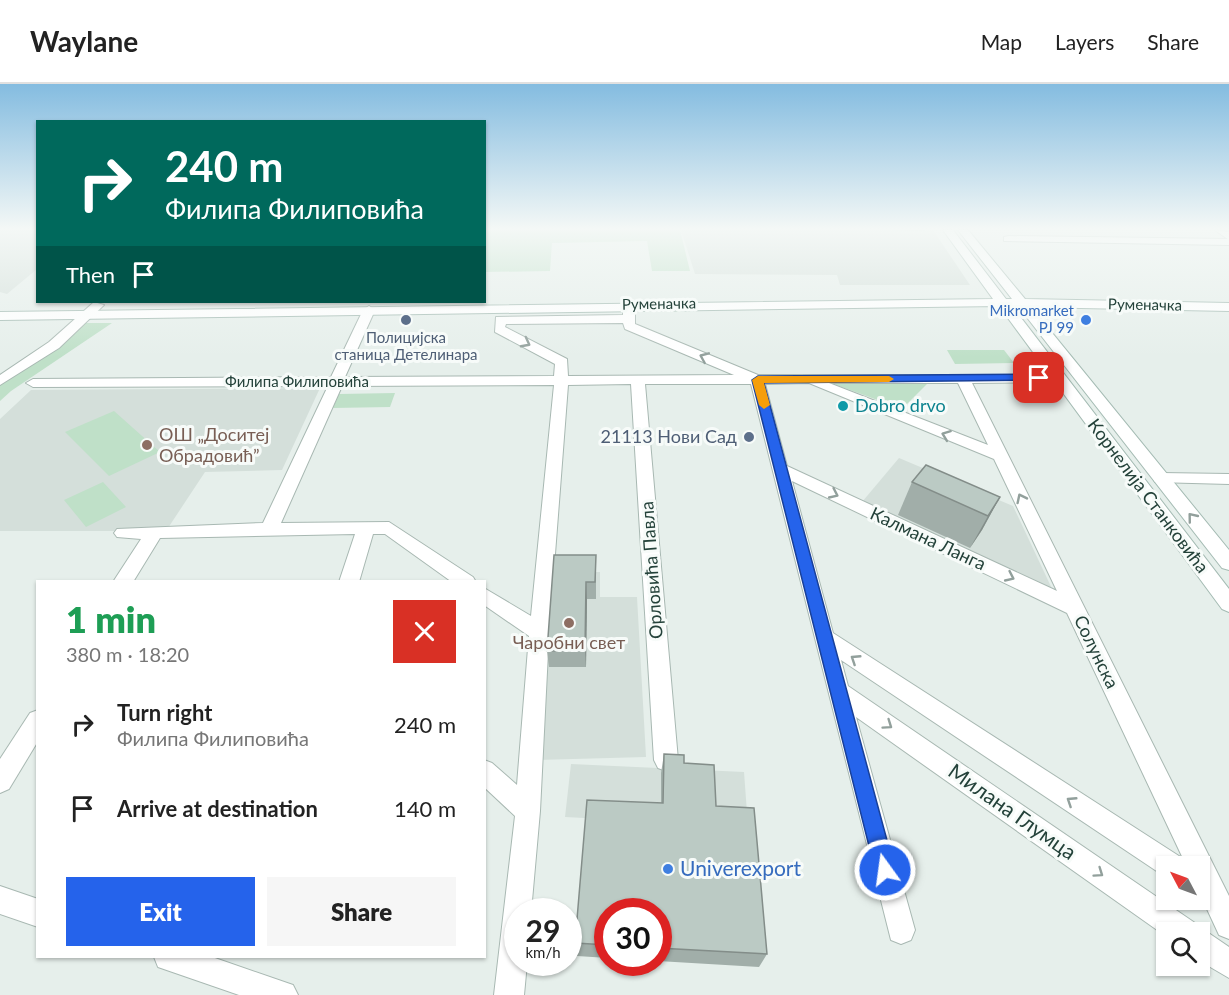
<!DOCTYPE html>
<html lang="en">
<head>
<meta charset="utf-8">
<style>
	body { margin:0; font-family:Lato,sans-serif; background:#f6f6f6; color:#222; height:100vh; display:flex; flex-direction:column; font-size:22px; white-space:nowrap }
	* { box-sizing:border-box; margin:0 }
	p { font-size:20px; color:#767676 }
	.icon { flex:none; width:33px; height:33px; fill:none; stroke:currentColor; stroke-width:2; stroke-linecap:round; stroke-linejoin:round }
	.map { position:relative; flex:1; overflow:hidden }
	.side { position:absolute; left:36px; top:496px; width:450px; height:378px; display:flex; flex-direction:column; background:#fff; border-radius:0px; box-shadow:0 2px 4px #0004 }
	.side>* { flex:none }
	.banner { position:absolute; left:36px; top:36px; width:450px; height:183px; border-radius:0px; box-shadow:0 2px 4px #0004; background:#00695c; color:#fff; overflow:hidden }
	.needle { width:39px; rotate:311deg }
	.buttons { position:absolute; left:1156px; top:772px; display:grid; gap:12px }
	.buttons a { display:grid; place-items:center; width:54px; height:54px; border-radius:0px; background:#fff; box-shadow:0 2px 4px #0004; font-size:30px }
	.speed { position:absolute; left:504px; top:814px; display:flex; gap:12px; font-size:30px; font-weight:700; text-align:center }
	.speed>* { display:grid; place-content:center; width:78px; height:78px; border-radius:50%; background:#fff; box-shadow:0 2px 4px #0004; line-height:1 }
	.speed small { font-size:15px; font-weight:400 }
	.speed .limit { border:9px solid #d22; background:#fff; color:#111 }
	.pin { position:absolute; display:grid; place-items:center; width:51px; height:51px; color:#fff; margin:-26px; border-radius:12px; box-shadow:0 3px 9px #0006 }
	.me { position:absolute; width:66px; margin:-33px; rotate:346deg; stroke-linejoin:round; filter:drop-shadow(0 0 4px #0008) }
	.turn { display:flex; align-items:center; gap:21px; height:126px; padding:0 30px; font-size:27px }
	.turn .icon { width:78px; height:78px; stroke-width:2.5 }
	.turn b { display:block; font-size:42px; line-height:51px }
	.then { display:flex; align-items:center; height:57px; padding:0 30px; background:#0003; gap:12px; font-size:22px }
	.round { display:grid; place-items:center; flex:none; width:63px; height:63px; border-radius:0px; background:#f6f6f6 }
	.headline { display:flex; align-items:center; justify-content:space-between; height:102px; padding:0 30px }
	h1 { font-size:36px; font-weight:800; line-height:45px; color:#1e9e55 }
	.primary-button { display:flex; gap:12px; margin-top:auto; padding:12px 30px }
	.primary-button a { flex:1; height:69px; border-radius:0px; background:#2563eb; color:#fff; font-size:24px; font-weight:800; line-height:69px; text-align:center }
	.primary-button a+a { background:#f6f6f6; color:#222 }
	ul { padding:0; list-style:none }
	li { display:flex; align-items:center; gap:18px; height:84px; padding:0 30px }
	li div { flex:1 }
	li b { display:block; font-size:22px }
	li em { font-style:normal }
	header { display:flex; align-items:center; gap:36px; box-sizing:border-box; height:84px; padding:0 30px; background:#fff; border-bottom:2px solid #e0e0e0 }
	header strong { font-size:28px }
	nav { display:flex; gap:33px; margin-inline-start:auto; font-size:21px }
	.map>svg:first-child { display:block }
	.built { fill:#d4dfda }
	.green { fill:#bfe0c8 }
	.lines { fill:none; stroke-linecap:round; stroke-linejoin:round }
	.minor-casing { stroke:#a8b8b2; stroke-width:2 }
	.secondary-casing { stroke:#a4bbb3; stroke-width:2 }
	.minor { fill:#fff; fill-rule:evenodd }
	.secondary { fill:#fff; fill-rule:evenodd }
	.wall { fill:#a1aea9 }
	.shaded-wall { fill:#838d89 }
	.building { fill:#bbcac4; stroke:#838d89; stroke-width:1.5 }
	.oneway { stroke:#92a09c }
	.route { fill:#2563eb; stroke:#184099; stroke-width:1.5 }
	.slow { fill:#f59e0b }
	.service-dot { fill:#5c6f8a; stroke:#f7fbf9; stroke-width:2 }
	.shop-dot { fill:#3f7fe0; stroke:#f7fbf9; stroke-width:2 }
	.culture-dot { fill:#0f9aa8; stroke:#f7fbf9; stroke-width:2 }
	.education-dot { fill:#8d6e63; stroke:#f7fbf9; stroke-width:2 }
	.labels { text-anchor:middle; stroke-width:6; stroke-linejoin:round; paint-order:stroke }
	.far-street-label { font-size:15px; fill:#24423a; stroke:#f7fbf9 }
	.far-shop-label { font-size:15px; fill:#366cbe; stroke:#f7fbf9; text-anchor:end }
	.far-service-label { font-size:15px; fill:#4e5e75; stroke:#f7fbf9 }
	.culture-label { font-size:18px; fill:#0d838f; stroke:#f7fbf9; text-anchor:start }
	.education-label { font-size:18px; fill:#785e54; stroke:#f7fbf9; text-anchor:start }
	.service-label { font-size:18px; fill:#4e5e75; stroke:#f7fbf9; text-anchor:end }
	.street-label { font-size:18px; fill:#24423a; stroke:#f7fbf9 }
	.near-street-label { font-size:21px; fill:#24423a; stroke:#f7fbf9 }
	.near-shop-label { font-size:21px; fill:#366cbe; stroke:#f7fbf9; text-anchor:start }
</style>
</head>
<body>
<header>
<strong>Waylane</strong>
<nav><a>Map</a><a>Layers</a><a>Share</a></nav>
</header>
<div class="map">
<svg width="1229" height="911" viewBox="0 0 1229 911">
	<rect width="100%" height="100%" fill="#e6efeb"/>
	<g class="built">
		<polygon points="0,146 37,146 37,185 7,210 0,208"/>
		<polygon points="681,146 933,146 970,201 840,201 837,191 695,190"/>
		<polygon points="320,304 282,386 205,388 166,447 0,447 0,335 31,306"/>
		<polygon points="899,374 1013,422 1054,509 862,418"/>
		<polygon points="600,488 600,513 637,513 646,673 537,676 550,489"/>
		<polygon points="571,680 744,688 748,742 711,740 681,690 661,689 661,738 565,733"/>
	</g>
	<g class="green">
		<polygon points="484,146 680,146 690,187 652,187 647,157 552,159 550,187 485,188"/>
		<polygon points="86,239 112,239 11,307 0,317 0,297"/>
		<polygon points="947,266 1004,266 1014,279 955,280"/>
		<polygon points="831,299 928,299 902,325"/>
		<polygon points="395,309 390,323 333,324 339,310"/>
		<polygon points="114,327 160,368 109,392 65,348"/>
		<polygon points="103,398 126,423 86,443 64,416"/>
	</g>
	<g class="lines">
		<g class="minor-casing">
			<g id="minor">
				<polygon points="1008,152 1229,155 1229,161 1004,157 1004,153"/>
				<path d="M629,217L635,221V240L758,291H1063V297L1058,298L972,299L1229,812V855L1219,851L1200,810V783H1187L1067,529L792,397L833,549L1182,774L1186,783H1167V794L1164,792L841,576L848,602L1195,839L1198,847L1210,850L1229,863V894L1200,877V849H1167V853L856,633L915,846L911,856L901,860L891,856L751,300H645L678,676L674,684L666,687L658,684L654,676L631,300L568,301L549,548L540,727L531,828H518V879H527L524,911H494L515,732L484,703V676L492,679L517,701L529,552L484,521V504L531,532L554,301L342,302L281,439L389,438L473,493L476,498H452L385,450H373L359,498H339L355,450L160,454L133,498H113L141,455L117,453L114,449L117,445L263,439L328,302L33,303L26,299L33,295L331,293L363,226L369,222L375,226L345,293L554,292L555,280L495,248L496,233L623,231V221ZM623,239L625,245L734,291L568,292L567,275L505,243L506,240ZM809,299L994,375L1057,507L787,382L765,300ZM829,299H958L988,361Z"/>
				<polygon points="94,218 104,221 59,264 0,301 0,291 49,258"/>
				<polygon points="1161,389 1229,390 1229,400 1155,398 1153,394 1155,390"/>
				<polygon points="38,626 38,657 9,705 0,709 0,675 30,629"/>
				<polygon points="0,802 38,815 38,843 0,830"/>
				<polygon points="154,873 212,873 293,901 298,911 239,911 158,883"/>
			</g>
		</g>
		<g class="secondary-casing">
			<g id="secondary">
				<polygon points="943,146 953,146 1006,215 1012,215 958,146 968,146 1025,215 1229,219 1229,227 1031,223 1229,466 1229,486 1222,484 1018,222 1012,222 1229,505 1229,528 1222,525 999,222 0,236 0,228 993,215"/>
				<polygon points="1215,146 1229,148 1229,156"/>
			</g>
		</g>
		<use href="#minor" class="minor"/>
		<use href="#secondary" class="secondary"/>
	</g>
	<g class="wall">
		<polygon points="832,146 926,146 925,147"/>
		<polygon points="912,398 1000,413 982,446 970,464 898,431"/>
		<polygon points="596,471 596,515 587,515 586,583 549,583 547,567"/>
		<polygon points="664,670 684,679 716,722 767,870 759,883 658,877 658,828 608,828 608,874 577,872 575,859 661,719 661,689"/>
	</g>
	<g class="shaded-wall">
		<polygon points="1000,413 982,446 970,464 988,432"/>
		<polygon points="586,498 587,515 586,583 585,566"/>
	</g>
	<g class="building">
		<polygon points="926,381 1000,413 988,432 912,398"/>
		<polygon points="554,471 596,471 595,498 586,498 585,566 547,567"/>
		<polygon points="664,670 684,671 684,679 714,681 716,722 754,724 767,870 658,864 658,828 608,828 608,861 575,859 587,716 663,719"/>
	</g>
	<defs><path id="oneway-chevron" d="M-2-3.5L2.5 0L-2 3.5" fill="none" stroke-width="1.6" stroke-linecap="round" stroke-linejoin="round" transform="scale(1.5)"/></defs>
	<g class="oneway">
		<use href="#oneway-chevron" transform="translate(526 259) rotate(28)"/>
		<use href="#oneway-chevron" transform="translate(704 273) rotate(-157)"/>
		<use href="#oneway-chevron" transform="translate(946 351) rotate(-159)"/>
		<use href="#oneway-chevron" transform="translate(834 410) rotate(25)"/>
		<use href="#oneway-chevron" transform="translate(1021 414) rotate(-116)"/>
		<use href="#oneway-chevron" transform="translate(1192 433) rotate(-129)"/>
		<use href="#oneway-chevron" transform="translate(1010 493) rotate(25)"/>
		<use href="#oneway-chevron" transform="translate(855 575) rotate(-147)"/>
		<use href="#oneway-chevron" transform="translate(888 641) rotate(35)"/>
		<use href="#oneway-chevron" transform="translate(1071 717) rotate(-147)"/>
		<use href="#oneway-chevron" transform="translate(1099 789) rotate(35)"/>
	</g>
	<linearGradient id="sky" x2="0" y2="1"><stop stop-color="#84bce0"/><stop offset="0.53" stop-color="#f4f8f6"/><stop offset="1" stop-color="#f4f8f6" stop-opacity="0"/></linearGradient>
	<rect width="1229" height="273" fill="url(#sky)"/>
	<polygon class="route" points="1039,290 1044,294 1043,296 764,299 895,786 893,793 885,796 878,793 875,786 752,296 758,292"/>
	<polygon class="slow" points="758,292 889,292 894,295 889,298 764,299 770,321 764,325 759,321 752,296"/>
	<g class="service-dot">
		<circle cx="406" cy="236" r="6"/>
		<circle cx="749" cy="353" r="6"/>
	</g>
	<g class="shop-dot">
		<circle cx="1086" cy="236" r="6"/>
		<circle cx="668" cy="785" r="6"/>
	</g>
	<circle class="culture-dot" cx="843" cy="322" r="6"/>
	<g class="education-dot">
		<circle cx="147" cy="361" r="6"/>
		<circle cx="569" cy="539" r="6"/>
	</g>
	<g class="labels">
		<g class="far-street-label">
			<text transform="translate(659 220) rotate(-1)" y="5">Руменачка</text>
			<text transform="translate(1145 221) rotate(1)" y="5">Руменачка</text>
			<text x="297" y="303">Филипа Филиповића</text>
		</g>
		<g class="far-shop-label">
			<text x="1074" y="232">Mikromarket<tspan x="1074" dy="17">PJ 99</tspan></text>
		</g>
		<g class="far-service-label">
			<text x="406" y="259">Полицијска<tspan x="406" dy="17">станица Детелинара</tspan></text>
		</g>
		<g class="culture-label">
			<text x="855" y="328">Dobro drvo</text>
		</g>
		<g class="education-label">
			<text x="159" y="357">ОШ „Доситеј<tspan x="159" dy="21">Обрадовић”</tspan></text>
			<text x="569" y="565" text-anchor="middle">Чаробни свет</text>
		</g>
		<g class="service-label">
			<text x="737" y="359">21113 Нови Сад</text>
		</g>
		<g class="street-label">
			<text transform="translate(1148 412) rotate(53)" y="6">Корнелија Станковића</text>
			<text transform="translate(928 455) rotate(25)" y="6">Калмана Ланга</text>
			<text transform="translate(652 486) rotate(-94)" y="6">Орловића Павла</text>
			<text transform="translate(1096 568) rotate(64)" y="6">Солунска</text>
		</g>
		<g class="near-street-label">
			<text transform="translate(1012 728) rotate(35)" y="7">Милана Глумца</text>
		</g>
		<g class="near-shop-label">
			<text x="680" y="792">Univerexport</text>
		</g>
	</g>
</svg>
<div class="buttons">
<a><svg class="needle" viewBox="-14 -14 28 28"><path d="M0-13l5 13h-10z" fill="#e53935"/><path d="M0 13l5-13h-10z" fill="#767676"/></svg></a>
<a><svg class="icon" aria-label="search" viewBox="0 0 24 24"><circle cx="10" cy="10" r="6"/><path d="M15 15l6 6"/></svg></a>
</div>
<div class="speed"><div>29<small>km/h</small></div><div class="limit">30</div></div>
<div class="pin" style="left:1039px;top:294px;background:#d93025"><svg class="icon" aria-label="arrive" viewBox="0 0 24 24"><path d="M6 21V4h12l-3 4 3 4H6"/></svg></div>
<svg class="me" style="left:885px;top:786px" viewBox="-20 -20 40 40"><circle r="17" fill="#2563eb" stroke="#fff" stroke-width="3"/><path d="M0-11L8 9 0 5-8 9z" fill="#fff"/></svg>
<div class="banner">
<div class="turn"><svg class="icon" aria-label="right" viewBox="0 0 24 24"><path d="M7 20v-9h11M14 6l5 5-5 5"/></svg><div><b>240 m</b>Филипа Филиповића</div></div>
<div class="then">Then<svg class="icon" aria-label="arrive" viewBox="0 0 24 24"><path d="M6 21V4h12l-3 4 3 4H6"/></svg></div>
</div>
<section class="side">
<div class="headline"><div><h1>1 min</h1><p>380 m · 18:20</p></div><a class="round" style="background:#d93025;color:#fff"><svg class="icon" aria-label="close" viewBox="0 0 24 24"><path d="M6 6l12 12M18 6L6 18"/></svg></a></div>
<ul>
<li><svg class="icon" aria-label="right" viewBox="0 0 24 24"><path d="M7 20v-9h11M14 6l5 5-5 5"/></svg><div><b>Turn right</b><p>Филипа Филиповића</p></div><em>240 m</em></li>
<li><svg class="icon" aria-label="arrive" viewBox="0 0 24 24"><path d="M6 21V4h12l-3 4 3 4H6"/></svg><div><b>Arrive at destination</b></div><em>140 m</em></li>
</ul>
<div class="primary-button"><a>Exit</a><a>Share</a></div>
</section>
</div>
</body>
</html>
